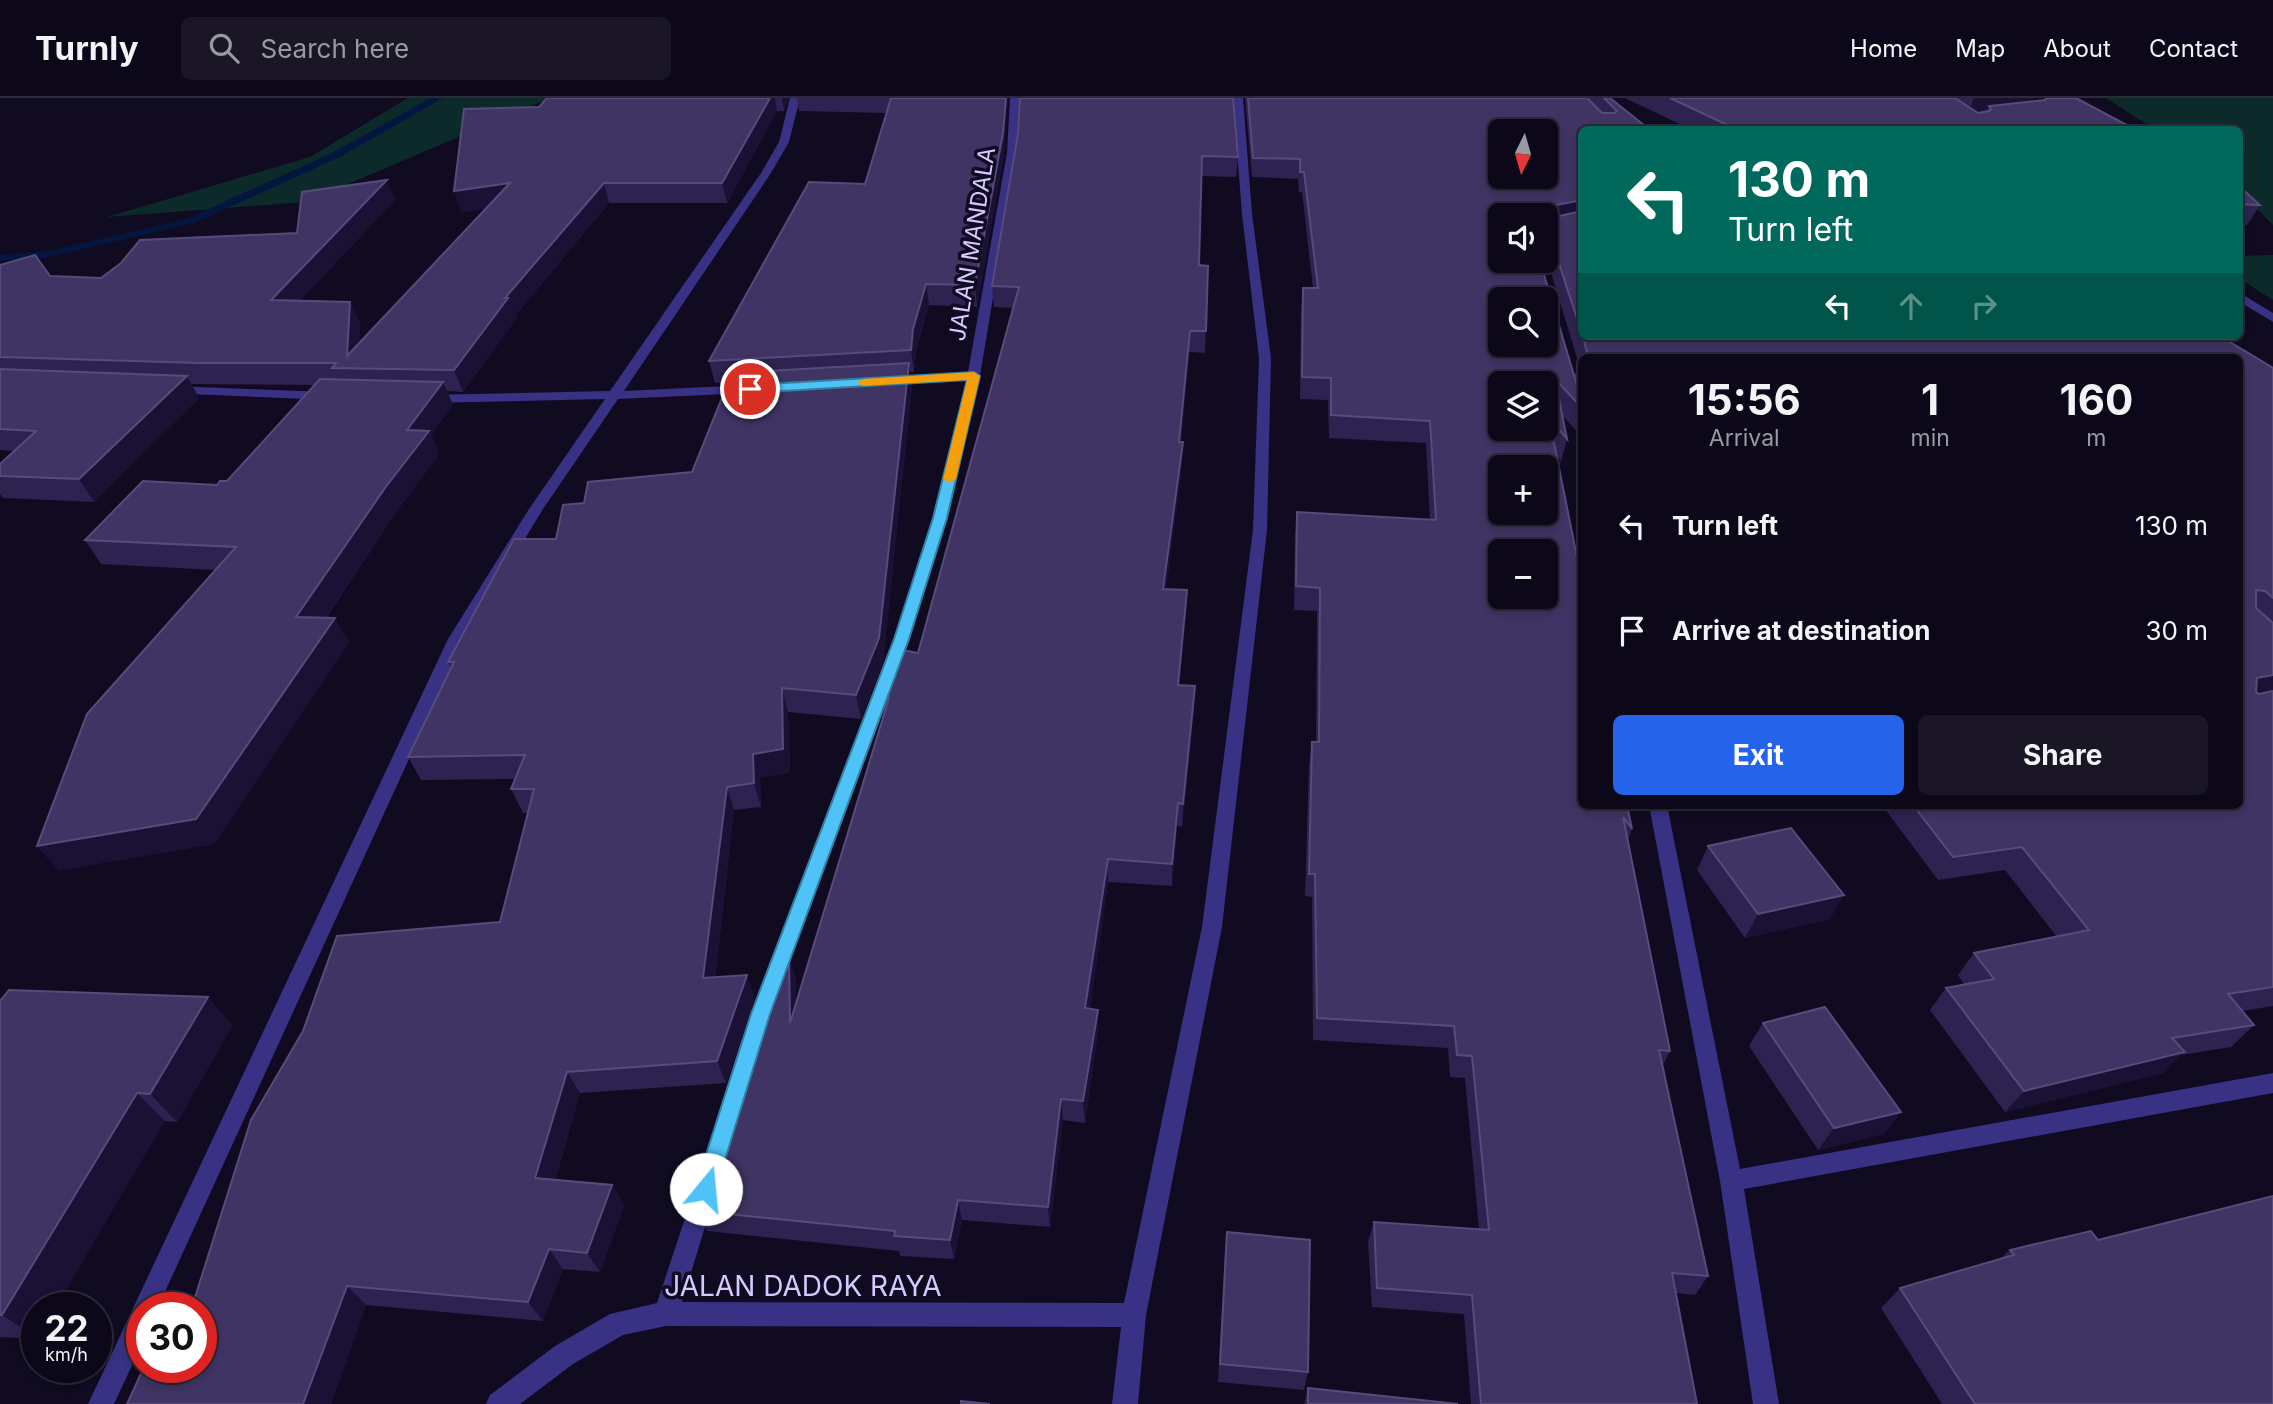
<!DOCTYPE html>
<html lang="en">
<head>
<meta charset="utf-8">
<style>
	body { margin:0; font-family:Inter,sans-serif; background:#1a1626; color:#f1f3f6; height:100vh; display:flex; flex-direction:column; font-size:26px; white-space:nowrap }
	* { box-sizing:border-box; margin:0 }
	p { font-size:23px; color:#9a9aa2 }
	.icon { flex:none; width:38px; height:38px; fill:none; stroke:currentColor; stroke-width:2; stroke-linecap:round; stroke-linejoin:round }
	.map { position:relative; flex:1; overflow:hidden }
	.sheet { position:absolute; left:1578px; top:256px; width:665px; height:455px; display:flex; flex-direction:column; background:#0c0819; border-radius:10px; box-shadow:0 4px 10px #0003,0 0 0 2px #2c2938 }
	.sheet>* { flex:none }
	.guide { position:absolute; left:1578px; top:28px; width:665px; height:214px; border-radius:10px; box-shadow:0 4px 10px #0003,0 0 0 2px #2c2938; background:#00695c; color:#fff; overflow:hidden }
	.needle { width:46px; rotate:185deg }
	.buttons { position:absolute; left:1488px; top:21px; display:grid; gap:14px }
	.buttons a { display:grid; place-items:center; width:70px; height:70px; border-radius:10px; background:#0c0819; box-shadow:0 4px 10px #0003,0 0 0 2px #2c2938; font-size:35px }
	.speed { position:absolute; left:21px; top:1194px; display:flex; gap:14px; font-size:35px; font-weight:700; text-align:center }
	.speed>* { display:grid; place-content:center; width:91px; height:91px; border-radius:50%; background:#0c0819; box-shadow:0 4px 10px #0003,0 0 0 2px #2c2938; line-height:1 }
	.speed small { font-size:18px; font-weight:400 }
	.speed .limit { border:10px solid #d22; background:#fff; color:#111 }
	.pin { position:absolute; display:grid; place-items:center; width:60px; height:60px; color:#fff; margin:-30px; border:4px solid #fff; border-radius:50%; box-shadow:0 2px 7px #0007 }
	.me { position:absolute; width:77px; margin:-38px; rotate:17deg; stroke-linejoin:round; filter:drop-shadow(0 0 5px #0008) }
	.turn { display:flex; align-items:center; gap:24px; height:147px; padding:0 35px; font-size:32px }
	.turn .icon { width:91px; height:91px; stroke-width:2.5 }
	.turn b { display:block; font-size:49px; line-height:60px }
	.lanes { display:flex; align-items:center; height:66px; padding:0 35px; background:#0003; justify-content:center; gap:35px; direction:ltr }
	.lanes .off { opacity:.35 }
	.eta { display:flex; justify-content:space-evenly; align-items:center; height:119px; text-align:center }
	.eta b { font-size:42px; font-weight:700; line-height:49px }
	.primary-button { display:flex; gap:14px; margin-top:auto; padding:14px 35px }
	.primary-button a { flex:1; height:80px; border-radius:10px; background:#2563eb; color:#fff; font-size:28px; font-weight:700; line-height:80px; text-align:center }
	.primary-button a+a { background:#1a1626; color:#f1f3f6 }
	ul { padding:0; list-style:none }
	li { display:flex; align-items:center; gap:21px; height:105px; padding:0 35px }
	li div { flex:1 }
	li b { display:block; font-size:26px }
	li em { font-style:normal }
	header { display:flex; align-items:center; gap:42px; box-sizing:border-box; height:98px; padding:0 35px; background:#0c0819; border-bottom:2px solid #2c2938 }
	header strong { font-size:33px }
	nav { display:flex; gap:38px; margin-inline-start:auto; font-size:24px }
	.search { width:490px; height:63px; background:#1a1626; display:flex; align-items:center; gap:18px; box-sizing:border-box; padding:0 24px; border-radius:10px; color:#9a9aa2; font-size:26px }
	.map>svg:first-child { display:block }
	.green { fill:#0d2a2b }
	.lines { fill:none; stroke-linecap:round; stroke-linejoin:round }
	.stream { fill:#041640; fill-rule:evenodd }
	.minor { fill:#393184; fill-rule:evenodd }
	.wall { fill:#2e2250 }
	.shaded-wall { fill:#1a1135 }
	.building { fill:#3f3463; stroke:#574b7b; stroke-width:2; fill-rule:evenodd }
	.route { fill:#4fc3f7; stroke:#337fa1; stroke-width:2 }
	.slow { fill:#f59e0b }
	.labels { text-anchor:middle; stroke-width:7; stroke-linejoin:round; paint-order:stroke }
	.street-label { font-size:23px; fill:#d4caff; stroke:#100b21 }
	.near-street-label { font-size:28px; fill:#d4caff; stroke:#100b21 }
</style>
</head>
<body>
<header>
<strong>Turnly</strong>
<div class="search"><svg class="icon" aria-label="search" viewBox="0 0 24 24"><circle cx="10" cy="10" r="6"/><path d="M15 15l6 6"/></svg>Search here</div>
<nav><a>Home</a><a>Map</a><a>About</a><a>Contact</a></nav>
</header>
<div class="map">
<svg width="2273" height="1306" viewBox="0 0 2273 1306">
	<rect width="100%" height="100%" fill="#100b21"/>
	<g class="green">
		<polygon points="408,0 550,0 306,104 107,119 310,59"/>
		<polygon points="2106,0 2273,0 2273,127 2240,93 2240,32 2154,31"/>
		<polygon points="2273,157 2273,202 2240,181 2240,158"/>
	</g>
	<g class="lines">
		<polygon class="stream" points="431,0 443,0 340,59 194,125 49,159 0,163 0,157 49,153 186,121 332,55"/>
		<g class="minor">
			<polygon points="790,0 800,0 789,44 771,75 624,293 749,287 756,291 749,295 618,301 543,411 464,541 158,1209 142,1209 142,1246 114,1306 88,1306 448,541 529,411 605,301 427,305 420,301 427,297 610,293 761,75 779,44"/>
			<polygon points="1010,0 1020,0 1017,55 980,278 947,420 910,541 780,890 777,896 770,899 763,896 760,890 894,541 933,420 966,282 888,287 882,283 888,279 968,274 1007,55"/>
			<polygon points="1233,0 1243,0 1252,116 1271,260 1267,432 1222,829 1146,1217 1138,1306 1112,1306 1121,1229 666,1228 623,1237 573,1266 520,1306 486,1306 490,1297 555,1248 610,1216 657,1205 694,1093 697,1085 705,1082 713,1085 716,1093 682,1204 1124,1205 1202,829 1253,432 1259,260 1242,116"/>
			<polygon points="2240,195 2273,215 2273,224 2240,204"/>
			<polygon points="1582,273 1582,281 1574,282 1568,278"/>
			<polygon points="171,288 329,294 336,298 329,302 166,295 166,289"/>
			<polygon points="1649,707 1667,707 1740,1071 2273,975 2273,995 1744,1091 1779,1306 1753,1306 1720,1083"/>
			<polygon points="752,934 759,937 763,943 734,1037 731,1044 723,1047 715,1044 712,1037 741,943 745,937"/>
		</g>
	</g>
	<g class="wall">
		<polygon points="547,0 789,0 784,13 777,13 727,105 609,105 515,218 516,221 463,294 447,293 453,307 431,337 439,356 396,414 326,520 349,544 214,746 59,772 37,748 216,472 101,466 85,442 227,383 315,287 191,286 199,300 94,404 3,400 0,396 0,366 14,353 0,352 0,167 50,178 101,180 297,135 395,102 300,202 350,204 360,225 359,245 487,110 461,114"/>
		<polygon points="797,0 1008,0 1004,55 977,209 929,207 916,252 914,274 910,274 912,288 883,563 861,621 788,614 790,675 760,679 761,709 734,712 715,879 755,899 726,985 580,995 555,1082 612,1087 624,1107 600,1174 563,1171 543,1223 366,1207 331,1306 127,1306 201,1269 500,824 528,715 523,715 511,691 515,681 421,682 408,659 451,570 448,564 556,441 584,405 692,374 729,284 715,285 709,263 865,86 887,15 799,13"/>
		<polygon points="1245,0 1610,0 1650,32 1582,32 1582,238 1933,238 1937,240 1938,238 2220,238 2273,270 2273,908 2242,913 2254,927 2231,949 2181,957 2163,975 2005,1014 1930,912 1946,890 1964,886 1958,877 1974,855 2057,839 2005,772 1938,782 1882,707 2240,707 2240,259 1582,259 1582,276 1547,162 1545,162 1545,117 1500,117 1578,291 1582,292 1582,339 1562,317 1567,341 1561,364 1557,358 1632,731 1628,742 1670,953 1663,967 1708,1178 1695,1197 1676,1195 1697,1306 1471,1306 1464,1216 1372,1209 1368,1143 1374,1124 1479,1131 1465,980 1450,979 1448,950 1313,942 1312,799 1305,798 1309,667 1312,644 1316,644 1317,513 1294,512 1295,437 1297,414 1430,422 1426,345 1329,340 1328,302 1300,301 1301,211 1303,190 1313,190 1302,94 1299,94 1298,81 1252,79"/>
		<polygon points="1625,0 2034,0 2032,3 2044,2 2045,0 2076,0 2136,32 1692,32"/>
		<polygon points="1018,36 1238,59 1236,79 1201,78 1199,167 1208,168 1205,255 1189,254 1181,344 1182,367 1166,491 1187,492 1186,515 1179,587 1194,611 1182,729 1177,728 1172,788 1108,784 1090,911 1098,912 1098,934 1085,1025 1063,1022 1050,1129 962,1122 954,1161 900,1158 899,1153 707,1133 697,1113 746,966 745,962 789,859 796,882 796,905 883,623 878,599 918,555 1013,210 994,209 992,188"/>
		<polygon points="2240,89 2260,107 2247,127 2240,127"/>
		<polygon points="1708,748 1830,821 1745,840 1697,772"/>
		<polygon points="208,899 232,928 177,1024 165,1023 37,1209 37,1241 0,1239 0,903"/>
		<polygon points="1763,925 1901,1014 1884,1036 1818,1052 1749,948"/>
		<polygon points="1227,1134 1308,1274 1304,1292 1218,1284 1225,1154"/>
		<polygon points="2098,1142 2273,1306 1942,1306 1881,1210 1900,1190 2001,1160 2010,1152"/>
		<polygon points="1308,1290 1458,1306 1304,1306"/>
	</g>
	<g class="shaded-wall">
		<polygon points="770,0 775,0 777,13 727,105 722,85"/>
		<polygon points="782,0 789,0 784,13"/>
		<polygon points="1006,0 1008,0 1004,55 977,209 975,187"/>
		<polygon points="1974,0 2034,0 2029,10 1991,11 1989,8 1985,15 1967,17"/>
		<polygon points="387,82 395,102 281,223 271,202"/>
		<polygon points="510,85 517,105 461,114 454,93"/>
		<polygon points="604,85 609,105 515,218 516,221 463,294 454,272 505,200"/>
		<polygon points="1582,102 1582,119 1545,129 1547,109"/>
		<polygon points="926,186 929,207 916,252 914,274 911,252 913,231"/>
		<polygon points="350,204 360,225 357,270 347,258"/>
		<polygon points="1190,233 1189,254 1179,366 1179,344"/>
		<polygon points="909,265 912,288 883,563 861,621 856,597"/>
		<polygon points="187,278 199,300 94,404 79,381"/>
		<polygon points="443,284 453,307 431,337 439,356 396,414 310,543 296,519 385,390 407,332"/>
		<polygon points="1183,344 1182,367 1163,514 1163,491"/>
		<polygon points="1187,492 1186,515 1177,610 1178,587"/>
		<polygon points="335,520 349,544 214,746 59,772 37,748"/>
		<polygon points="2273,577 2273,597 2240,603 2257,580"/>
		<polygon points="1195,588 1194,611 1182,729 1183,706"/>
		<polygon points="782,590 788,614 790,675 760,679 761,709 754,685 753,656"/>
		<polygon points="727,689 734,712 712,902 703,880"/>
		<polygon points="1178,705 1177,728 1172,788 1172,766"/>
		<polygon points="1108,761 1108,784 1087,932 1085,910"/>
		<polygon points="1844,797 1830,821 1745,840 1758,816"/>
		<polygon points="789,859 796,882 797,947 790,925"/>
		<polygon points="747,877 755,899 726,985 717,963"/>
		<polygon points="208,899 232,928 177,1024 150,996"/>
		<polygon points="1098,912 1098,934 1085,1025 1083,1003"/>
		<polygon points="2185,954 2163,975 2005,1014 2024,993"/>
		<polygon points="567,974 580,995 549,1101 535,1080"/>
		<polygon points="137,995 165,1023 56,1209 37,1209 37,1240 2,1217"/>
		<polygon points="1061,1001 1063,1022 1050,1129 1048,1109"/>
		<polygon points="1901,1014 1884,1036 1818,1052 1834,1030"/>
		<polygon points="612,1087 624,1107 600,1174 587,1155"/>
		<polygon points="958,1102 962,1122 954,1161 950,1142"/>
		<polygon points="549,1151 563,1171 543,1223 528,1204"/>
		<polygon points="347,1188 366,1207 331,1306 303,1306"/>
	</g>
	<g class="building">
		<polygon points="547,0 770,0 722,85 604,85 505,200 508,200 454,272 332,270 336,265 200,265 0,259 0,167 35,157 50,178 101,180 121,165 140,142 297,135 302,94 387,82 271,202 350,204 347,258 510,85 454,93 464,11 539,9"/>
		<polygon points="891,0 1006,0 1003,35 975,187 926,186 913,231 911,252 709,263 809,84 865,86"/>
		<polygon points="1020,0 1233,0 1238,59 1202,58 1199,167 1208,168 1206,233 1190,233 1179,344 1183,344 1163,491 1187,492 1178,587 1195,588 1183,706 1178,705 1172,766 1108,761 1085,910 1098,912 1083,1003 1061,1001 1048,1109 958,1102 950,1142 894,1138 895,1133 697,1113 747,962 745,962 766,895 783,858 789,859 790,925 889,600 878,599 897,551 918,555 1019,189 992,188 1018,36"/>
		<path d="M1248,0H1587L1602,15H1615L1617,13L1604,0H1610L1650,32H1582V102L1547,109V117L1550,120L1582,113V236L1551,141H1545V117H1500V163H1540L1578,291L1582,292V310L1555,281L1567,341L1549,320L1582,484V707H1627L1632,731L1623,719L1670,953L1659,952L1708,1178L1672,1175L1697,1306H1481L1472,1197L1377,1190L1374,1124L1489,1132L1472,958L1457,957L1454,928L1317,920L1315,776H1309L1312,644H1319L1320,490L1296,488L1297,414L1436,422L1430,323L1331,317V280L1302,279L1303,190H1318L1304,74H1300V61L1253,60ZM1500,33H1545V79H1500ZM1500,201H1545V247H1500ZM1500,285H1545V331H1500ZM1500,369H1545V415H1500ZM1500,453H1545V499H1500Z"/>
		<polygon points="1670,0 1955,0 1978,15 1989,13 1991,11 1989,8 2045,2 2047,0 2076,0 2136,32 1738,32"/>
		<polygon points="2240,89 2260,107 2240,106"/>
		<polygon points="1583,238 1760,238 1760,239 1807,240 1827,238 1933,238 1936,240 1952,239 1952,238 2220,238 2273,270 2273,500 2265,493 2256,492 2256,510 2273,525 2273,577 2257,580 2256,594 2259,596 2273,593 2273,889 2228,896 2254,927 2172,940 2185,954 2024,993 1946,890 1994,881 1974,855 2089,832 2022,749 1953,759 1913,707 2240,707 2240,259 1588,259"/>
		<polygon points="909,265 879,540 856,597 782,590 783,651 753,656 754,685 727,689 703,880 747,877 717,963 567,974 535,1080 612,1087 587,1155 549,1151 528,1204 347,1188 303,1306 127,1306 144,1269 201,1269 201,1209 192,1209 251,1022 303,933 337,838 500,824 534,691 511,691 525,657 408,659 454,564 448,564 514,441 556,441 563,407 584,405 588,384 692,374 732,275"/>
		<polygon points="0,271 187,278 79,381 0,378 0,366 36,333 0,331"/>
		<polygon points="320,281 443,284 407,332 429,333 385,390 296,519 335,520 196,721 37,748 87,616 236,449 85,442 143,383 217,387 220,383 227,383"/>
		<polygon points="1791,730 1844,797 1758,816 1708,748"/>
		<polygon points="9,892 208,899 150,996 137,995 2,1217 0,1217 0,903"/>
		<polygon points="1825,909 1901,1014 1834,1030 1763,925"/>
		<polygon points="2273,1098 2273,1306 1975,1306 1900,1190 2014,1157 2010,1152 2091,1133 2098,1142"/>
		<polygon points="1227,1134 1310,1142 1308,1274 1220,1266"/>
		<polygon points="1308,1290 1458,1306 1308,1306"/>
		<polygon points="961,1303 990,1306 961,1306"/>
	</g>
	<polygon class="route" points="974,274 980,278 947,420 909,541 770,916 716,1091 713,1098 706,1101 698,1098 695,1091 751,916 894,541 933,420 967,282 750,295 744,291 750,287"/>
	<polygon class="slow" points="974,274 980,278 956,381 949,385 943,381 967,282 863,288 857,285 863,281"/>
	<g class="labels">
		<g class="street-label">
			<text transform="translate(972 146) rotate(-81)" y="8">JALAN MANDALA</text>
		</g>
		<g class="near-street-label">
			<text x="803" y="1198">JALAN DADOK RAYA</text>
		</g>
	</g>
</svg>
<div class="buttons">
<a><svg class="needle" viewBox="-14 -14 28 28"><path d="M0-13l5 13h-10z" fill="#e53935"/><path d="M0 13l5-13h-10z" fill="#9a9aa2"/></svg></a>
<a><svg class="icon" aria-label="sound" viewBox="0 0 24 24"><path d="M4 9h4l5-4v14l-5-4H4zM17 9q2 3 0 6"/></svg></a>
<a><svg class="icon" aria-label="search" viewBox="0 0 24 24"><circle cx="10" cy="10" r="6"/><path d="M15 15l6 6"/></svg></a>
<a><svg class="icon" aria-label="layers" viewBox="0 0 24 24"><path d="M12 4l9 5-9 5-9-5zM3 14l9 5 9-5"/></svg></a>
<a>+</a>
<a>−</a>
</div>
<div class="speed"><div>22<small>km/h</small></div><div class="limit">30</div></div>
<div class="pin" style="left:750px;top:291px;background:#d93025"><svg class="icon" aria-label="arrive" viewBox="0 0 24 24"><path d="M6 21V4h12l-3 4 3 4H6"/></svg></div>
<svg class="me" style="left:706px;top:1091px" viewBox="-20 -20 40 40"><circle r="19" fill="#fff"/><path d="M0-13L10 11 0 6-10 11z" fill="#4fc3f7"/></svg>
<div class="guide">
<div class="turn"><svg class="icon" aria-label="left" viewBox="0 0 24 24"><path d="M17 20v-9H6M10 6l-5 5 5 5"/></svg><div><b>130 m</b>Turn left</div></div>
<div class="lanes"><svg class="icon" aria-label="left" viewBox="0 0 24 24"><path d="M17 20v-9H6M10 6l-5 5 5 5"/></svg><svg class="icon off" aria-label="ahead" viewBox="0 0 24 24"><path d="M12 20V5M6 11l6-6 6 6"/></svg><svg class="icon off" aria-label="right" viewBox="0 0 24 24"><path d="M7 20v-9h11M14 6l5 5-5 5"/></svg></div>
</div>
<section class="sheet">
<div class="eta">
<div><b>15:56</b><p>Arrival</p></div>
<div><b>1</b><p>min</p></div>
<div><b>160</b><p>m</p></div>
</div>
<ul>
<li><svg class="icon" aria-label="left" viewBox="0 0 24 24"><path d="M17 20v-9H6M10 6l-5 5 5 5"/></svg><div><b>Turn left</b></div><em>130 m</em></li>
<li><svg class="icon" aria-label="arrive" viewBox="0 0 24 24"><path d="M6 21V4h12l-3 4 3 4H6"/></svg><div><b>Arrive at destination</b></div><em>30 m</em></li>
</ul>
<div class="primary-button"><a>Exit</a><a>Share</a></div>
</section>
</div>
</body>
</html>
